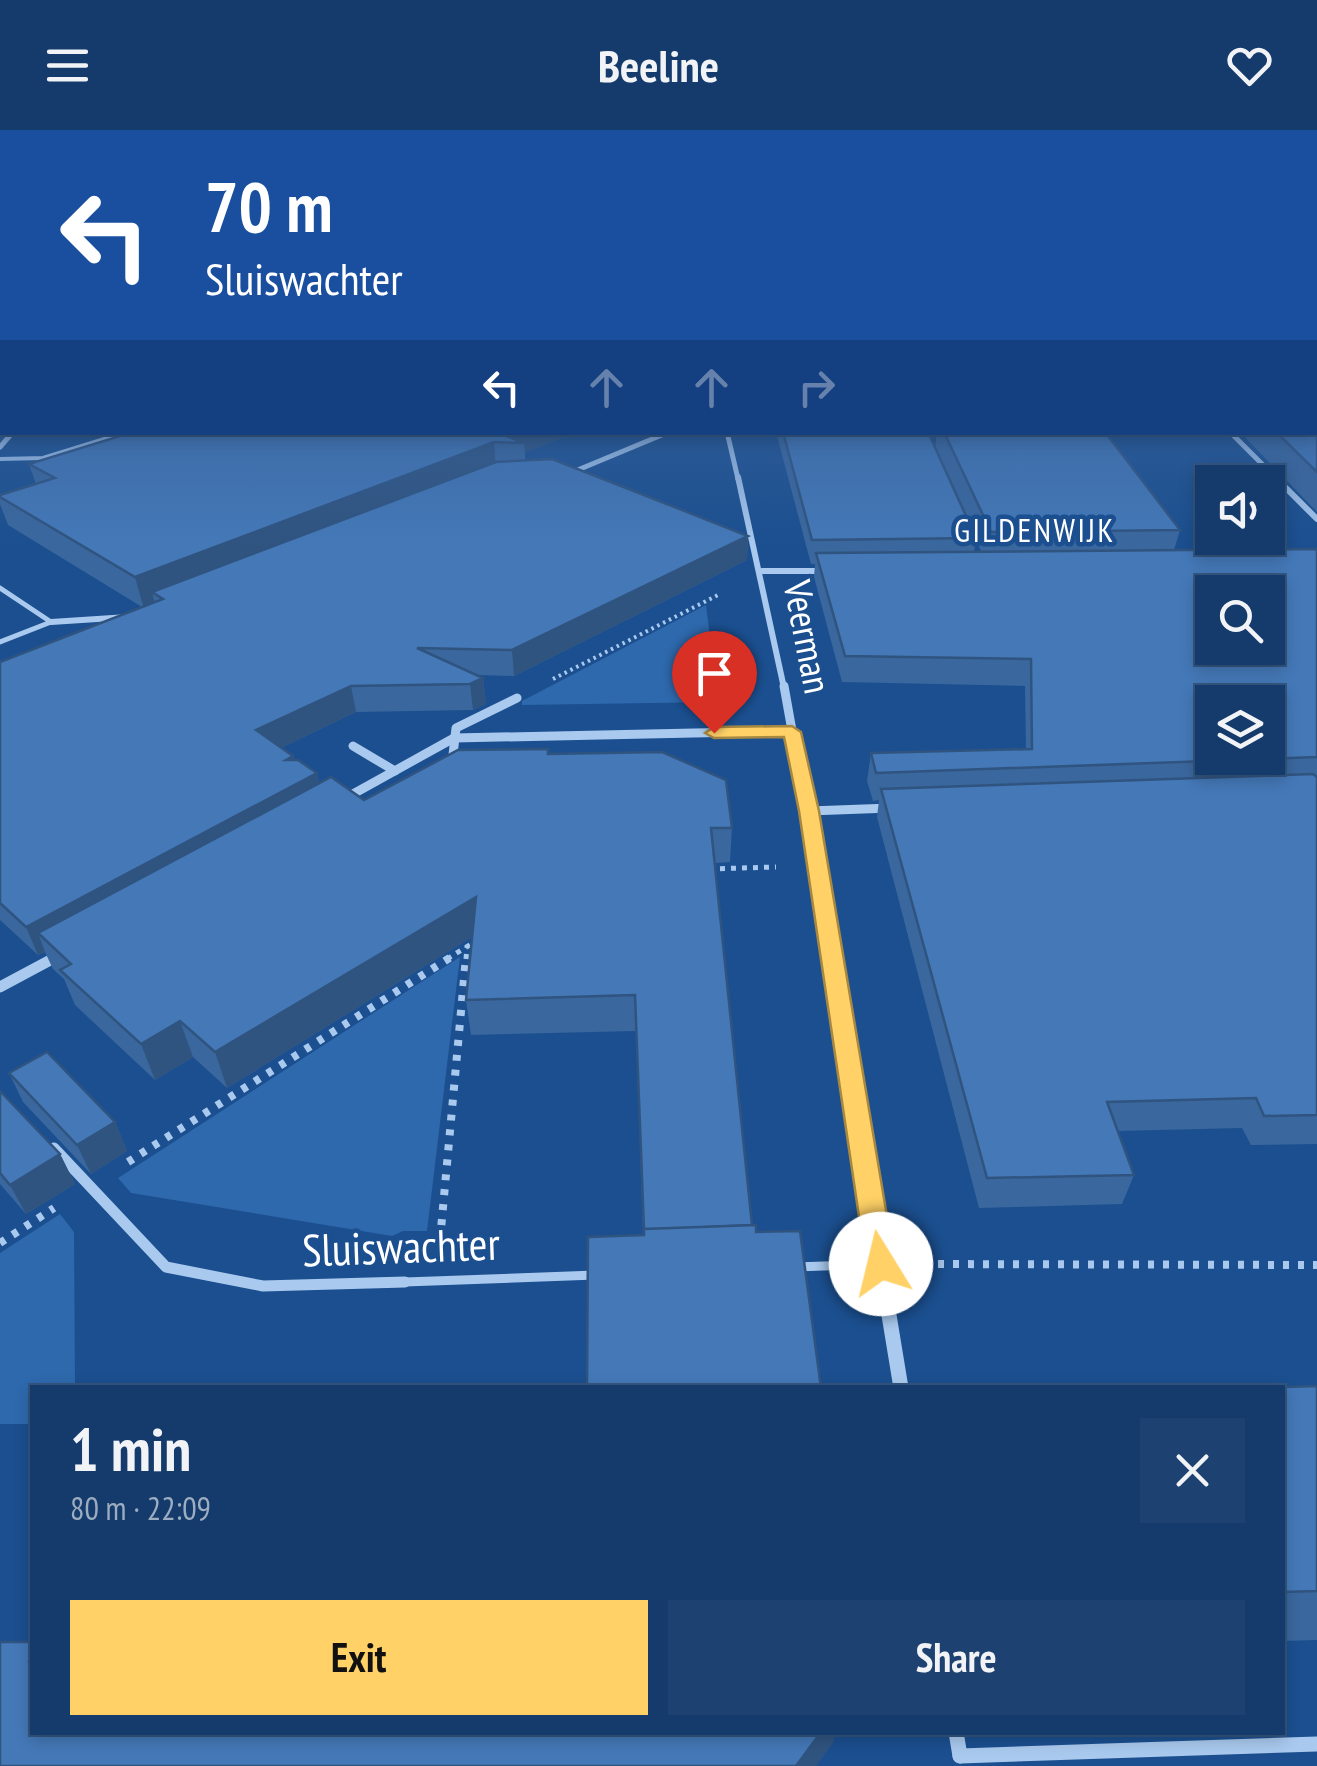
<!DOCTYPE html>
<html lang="en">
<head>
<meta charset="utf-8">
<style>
	body { margin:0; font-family:"PT Sans Narrow",sans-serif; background:#1d4271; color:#f1f3f6; height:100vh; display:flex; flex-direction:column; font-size:38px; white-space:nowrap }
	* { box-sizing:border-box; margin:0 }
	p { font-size:32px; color:#9dadc1 }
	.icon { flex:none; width:55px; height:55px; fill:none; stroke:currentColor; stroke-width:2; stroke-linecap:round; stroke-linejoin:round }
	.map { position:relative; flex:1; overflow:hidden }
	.details { position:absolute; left:30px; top:1255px; width:1255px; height:350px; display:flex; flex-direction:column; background:#143b6b; border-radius:0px; box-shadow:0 5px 15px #0003,0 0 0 2px #33557e }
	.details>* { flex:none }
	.hud { position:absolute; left:0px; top:0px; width:1318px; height:305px; box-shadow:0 5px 15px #0003,0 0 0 2px #33557e; background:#1a4fa0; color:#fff; overflow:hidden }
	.tools { position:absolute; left:1195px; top:335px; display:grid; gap:20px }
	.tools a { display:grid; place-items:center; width:90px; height:90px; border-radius:0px; background:#143b6b; box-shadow:0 5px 15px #0003,0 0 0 2px #33557e; font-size:50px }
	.pin { position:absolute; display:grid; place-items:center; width:85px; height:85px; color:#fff; margin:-102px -42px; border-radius:50% 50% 50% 0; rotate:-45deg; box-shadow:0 0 10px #0007 }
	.pin .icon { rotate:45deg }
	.me { position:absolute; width:110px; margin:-55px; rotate:351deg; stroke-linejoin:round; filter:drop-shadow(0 0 8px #0008) }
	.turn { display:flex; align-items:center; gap:35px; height:210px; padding:0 40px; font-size:45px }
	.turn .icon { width:130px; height:130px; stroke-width:2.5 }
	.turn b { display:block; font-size:70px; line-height:85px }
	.lanes { display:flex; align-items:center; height:95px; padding:0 40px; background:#0003; justify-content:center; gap:50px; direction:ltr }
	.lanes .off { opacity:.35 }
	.round { display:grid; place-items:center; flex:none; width:105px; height:105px; border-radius:0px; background:#1d4271 }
	.overview { display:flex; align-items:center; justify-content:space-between; height:170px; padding:0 40px }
	h1 { font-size:60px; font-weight:700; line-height:75px }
	.cta { display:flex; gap:20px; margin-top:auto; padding:20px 40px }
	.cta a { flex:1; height:115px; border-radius:0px; background:#ffd166; color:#111; font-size:40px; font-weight:700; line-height:115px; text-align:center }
	.cta a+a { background:#1d4271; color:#f1f3f6 }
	header { display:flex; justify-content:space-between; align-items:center; height:130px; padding:0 40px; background:#143b6b; font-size:45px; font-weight:700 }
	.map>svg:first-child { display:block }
	.green { fill:#2e69ad }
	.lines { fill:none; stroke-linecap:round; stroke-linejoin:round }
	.path-far2 { stroke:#a9c9ee; stroke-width:4; stroke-dasharray:2.5 4; stroke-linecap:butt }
	.path-far1 { stroke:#a9c9ee; stroke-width:5; stroke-dasharray:5 6; stroke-linecap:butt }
	.path { stroke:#a9c9ee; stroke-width:8; stroke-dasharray:6 9; stroke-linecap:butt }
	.lane-far2 { stroke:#a9c9ee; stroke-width:4 }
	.lane-far1 { stroke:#a9c9ee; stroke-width:5 }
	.lane { stroke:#a9c9ee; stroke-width:9 }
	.street-far4 { stroke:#a9c9ee; stroke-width:5 }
	.street-far3 { stroke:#a9c9ee; stroke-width:6 }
	.street-far2 { stroke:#a9c9ee; stroke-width:9 }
	.street-far1 { stroke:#a9c9ee; stroke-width:11 }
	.street { stroke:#a9c9ee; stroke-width:15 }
	.wall { fill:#3a679d; fill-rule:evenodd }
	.shaded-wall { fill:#305480 }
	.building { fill:#4478b7; stroke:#305480; stroke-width:2.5; fill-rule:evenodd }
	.route { fill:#ffd166; stroke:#a68842; stroke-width:2.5 }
	.labels { text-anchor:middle; stroke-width:9; stroke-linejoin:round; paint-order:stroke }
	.far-neighbourhood-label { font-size:32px; letter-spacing:2.5px; fill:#fff; stroke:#1b4f8f }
	.street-label { font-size:38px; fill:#fff; stroke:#1b4f8f }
	.near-street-label { font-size:45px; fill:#fff; stroke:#1b4f8f }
</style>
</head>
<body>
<header><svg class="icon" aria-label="menu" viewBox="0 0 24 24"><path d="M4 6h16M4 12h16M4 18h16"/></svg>Beeline<svg class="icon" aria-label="heart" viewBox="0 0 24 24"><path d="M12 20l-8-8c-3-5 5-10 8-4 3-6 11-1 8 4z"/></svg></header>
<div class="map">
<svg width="1317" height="1636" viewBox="0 0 1317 1636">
	<rect width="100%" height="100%" fill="#1b4f8f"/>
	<g class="green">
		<polygon points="706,475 718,572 522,575 522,571"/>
		<polygon points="460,827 427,1101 403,1101 392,1106 131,1063 118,1048"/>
		<polygon points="60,1084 74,1102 75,1257 32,1258 32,1294 0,1294 0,1123"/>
	</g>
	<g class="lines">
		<polyline class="path-far2" points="553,549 720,464"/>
		<g class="path-far1">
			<polyline points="709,739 776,737"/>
			<polyline points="447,829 476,811"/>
			<polyline points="466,829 467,816"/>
		</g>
		<g class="path">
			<polyline points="128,1032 451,827"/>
			<polyline points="440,1110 466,827"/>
			<polyline points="0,1113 54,1078"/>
			<polyline points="923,1134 1317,1135"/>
		</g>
		<polyline class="lane-far2" points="0,329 43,328 127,302"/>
		<polyline class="lane-far1" points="0,458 51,492 0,512"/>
		<g class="lane">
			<polyline points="795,1137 881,1134"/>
			<polyline points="405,1152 596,1145"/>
		</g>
		<g class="street-far4">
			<polyline points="727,302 738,349"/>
			<polyline points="1230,302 1277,349"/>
			<polyline points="0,317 13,302"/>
			<polyline points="568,344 669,302"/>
		</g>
		<g class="street-far3">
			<polyline points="738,347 784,558"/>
			<polyline points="1275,347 1317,389"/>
			<polyline points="762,441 826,441"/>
			<polyline points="51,492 128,487"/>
		</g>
		<g class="street-far2">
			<polyline points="784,556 833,829"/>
			<polyline points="353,616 395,641"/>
			<polyline points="459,631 453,625 456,598 517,568"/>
			<polyline points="344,669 454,608 792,601"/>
			<polyline points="809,681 891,678"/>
			<polyline points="51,829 61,824"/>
		</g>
		<g class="street-far1">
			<polyline points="833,827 889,1181"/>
			<polyline points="0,857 56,827"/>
			<polyline points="54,1018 166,1137 263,1156 405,1152"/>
		</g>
		<g class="street">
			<polyline points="888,1179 901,1258"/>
			<polyline points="956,1602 960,1626"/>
			<polyline points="960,1626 1317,1614"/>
		</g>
	</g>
	<g class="wall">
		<polygon points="1317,217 1317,382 1240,302 1315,302"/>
		<polygon points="133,302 577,302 525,322 525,331 748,406 747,430 514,546 477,545 483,548 486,574 473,580 356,582 281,618 293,626 294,630 317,643 319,653 364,670 548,624 732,698 730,732 715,733 752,1095 643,1105 636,901 471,905 466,870 472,807 227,958 193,927 155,950 75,875 64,849 53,839 45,822 38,825 0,790 0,532 142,477 8,395 0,374 0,365 36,354 29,334"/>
		<path d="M776,302H928L935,318L937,302H1105L1180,400L1174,420L1317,419V1014L1251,1015L1242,998L1118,1001L1134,1045L1122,1074L979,1078L877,687L879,670L873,671L867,651L871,623L1026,620L1025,556L842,552L814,447L815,434H811ZM976,410L981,421L974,422Z"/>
		<polygon points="9,943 115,992 127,1021 91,1044 23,972"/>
		<polygon points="0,961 60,1024 75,1054 26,1084 0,1054"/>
		<polygon points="1317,1256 1317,1510 1282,1511 1282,1258"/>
	</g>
	<g class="shaded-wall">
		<polygon points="577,302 525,322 524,313 499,303"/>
		<polygon points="494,312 496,341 163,469 152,462 155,474 144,479 135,447"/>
		<polygon points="748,406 747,430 514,546 512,520"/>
		<polygon points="483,548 486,574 473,580 470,554"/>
		<polygon points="351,556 356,582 262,627 256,600"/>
		<polygon points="293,626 299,653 317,643 323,670 38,803 45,822 38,825 26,797"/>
		<polygon points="476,767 480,802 227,958 215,922"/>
		<polygon points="180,891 193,927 155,950 141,914"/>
		<polygon points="115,992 127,1021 91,1044 77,1015"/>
		<polygon points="60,1024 75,1054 26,1084 10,1055"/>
		<polygon points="821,1602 836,1602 833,1613 816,1636 796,1636"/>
	</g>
	<g class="building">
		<polygon points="1315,216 1317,217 1317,342 1276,302 1315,302"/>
		<polygon points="133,302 501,302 499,303 524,313 494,312 135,447 0,367 0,365 55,348 29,334"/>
		<polygon points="783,302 928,302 976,408 812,410"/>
		<polygon points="944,302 1105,302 1180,400 991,402"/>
		<polygon points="552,329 748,406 512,520 417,518 483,548 470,554 351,556 256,600 293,626 286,630 298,630 317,643 26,797 0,773 0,532 163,469 152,462 496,332"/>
		<path d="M1317,419V627L876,643L871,623L1032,619L1031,529L845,526L816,423ZM1212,462H1268V518H1212ZM1212,572H1268V628H1212Z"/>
		<polygon points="548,619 548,624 662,622 726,650 732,698 711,698 752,1095 644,1100 635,865 466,870 476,767 215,922 180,891 141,914 60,840 71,834 38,803 331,647 364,670 458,620"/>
		<polygon points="1313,644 1317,647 1317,985 1264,986 1256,968 1107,972 1134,1045 987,1048 881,659"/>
		<polygon points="47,922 115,992 77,1015 9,943"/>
		<polygon points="0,961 60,1024 10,1055 0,1043"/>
		<polygon points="756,1095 756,1102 800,1101 821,1258 587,1258 588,1107 644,1105 644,1099"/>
		<polygon points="1317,1256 1317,1461 1282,1462 1282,1258 1259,1258"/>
		<polygon points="0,1512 32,1512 32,1520 29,1531 32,1531 32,1602 821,1602 796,1636 0,1636"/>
	</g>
	<linearGradient id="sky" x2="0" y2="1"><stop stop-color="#0f2b4f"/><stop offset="0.45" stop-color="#39639b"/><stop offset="1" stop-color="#39639b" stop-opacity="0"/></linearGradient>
	<rect width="1317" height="416" fill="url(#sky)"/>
	<polygon class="route" points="792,596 801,602 819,681 895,1134 891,1142 881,1146 871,1142 866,1134 799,681 784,607 714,608 705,603 714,597"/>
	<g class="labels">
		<g class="far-neighbourhood-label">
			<text x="1035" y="412">GILDENWIJK</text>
		</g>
		<g class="street-label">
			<text transform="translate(807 507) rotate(79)" y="13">Veerman</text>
		</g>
		<g class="near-street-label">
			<text transform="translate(401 1117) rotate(-2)" y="16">Sluiswachter</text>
		</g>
	</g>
</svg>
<div class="tools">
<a><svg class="icon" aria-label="sound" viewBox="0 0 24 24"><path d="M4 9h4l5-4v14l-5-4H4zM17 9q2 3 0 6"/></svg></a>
<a><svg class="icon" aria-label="search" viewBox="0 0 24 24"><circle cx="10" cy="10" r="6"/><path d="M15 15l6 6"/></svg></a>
<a><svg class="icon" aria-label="layers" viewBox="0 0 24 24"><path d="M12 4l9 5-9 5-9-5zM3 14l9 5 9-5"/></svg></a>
</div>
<div class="pin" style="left:714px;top:603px;background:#d93025"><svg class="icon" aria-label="arrive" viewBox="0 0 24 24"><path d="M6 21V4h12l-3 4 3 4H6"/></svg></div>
<svg class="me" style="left:881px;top:1134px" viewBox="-20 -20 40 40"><circle r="19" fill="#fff"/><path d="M0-13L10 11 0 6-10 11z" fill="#ffd166"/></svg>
<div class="hud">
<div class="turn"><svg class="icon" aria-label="left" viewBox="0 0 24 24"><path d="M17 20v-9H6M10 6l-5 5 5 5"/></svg><div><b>70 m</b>Sluiswachter</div></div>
<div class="lanes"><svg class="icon" aria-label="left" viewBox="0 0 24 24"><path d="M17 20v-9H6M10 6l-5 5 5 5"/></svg><svg class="icon off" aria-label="ahead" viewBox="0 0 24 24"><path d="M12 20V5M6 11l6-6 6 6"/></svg><svg class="icon off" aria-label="ahead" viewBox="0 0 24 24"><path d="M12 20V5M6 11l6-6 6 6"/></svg><svg class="icon off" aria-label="right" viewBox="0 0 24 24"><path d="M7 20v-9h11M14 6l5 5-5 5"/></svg></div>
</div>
<section class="details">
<div class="overview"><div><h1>1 min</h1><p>80 m · 22:09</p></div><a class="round"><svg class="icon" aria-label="close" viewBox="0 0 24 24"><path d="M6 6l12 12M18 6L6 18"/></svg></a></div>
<div class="cta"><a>Exit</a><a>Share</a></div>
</section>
</div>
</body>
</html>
